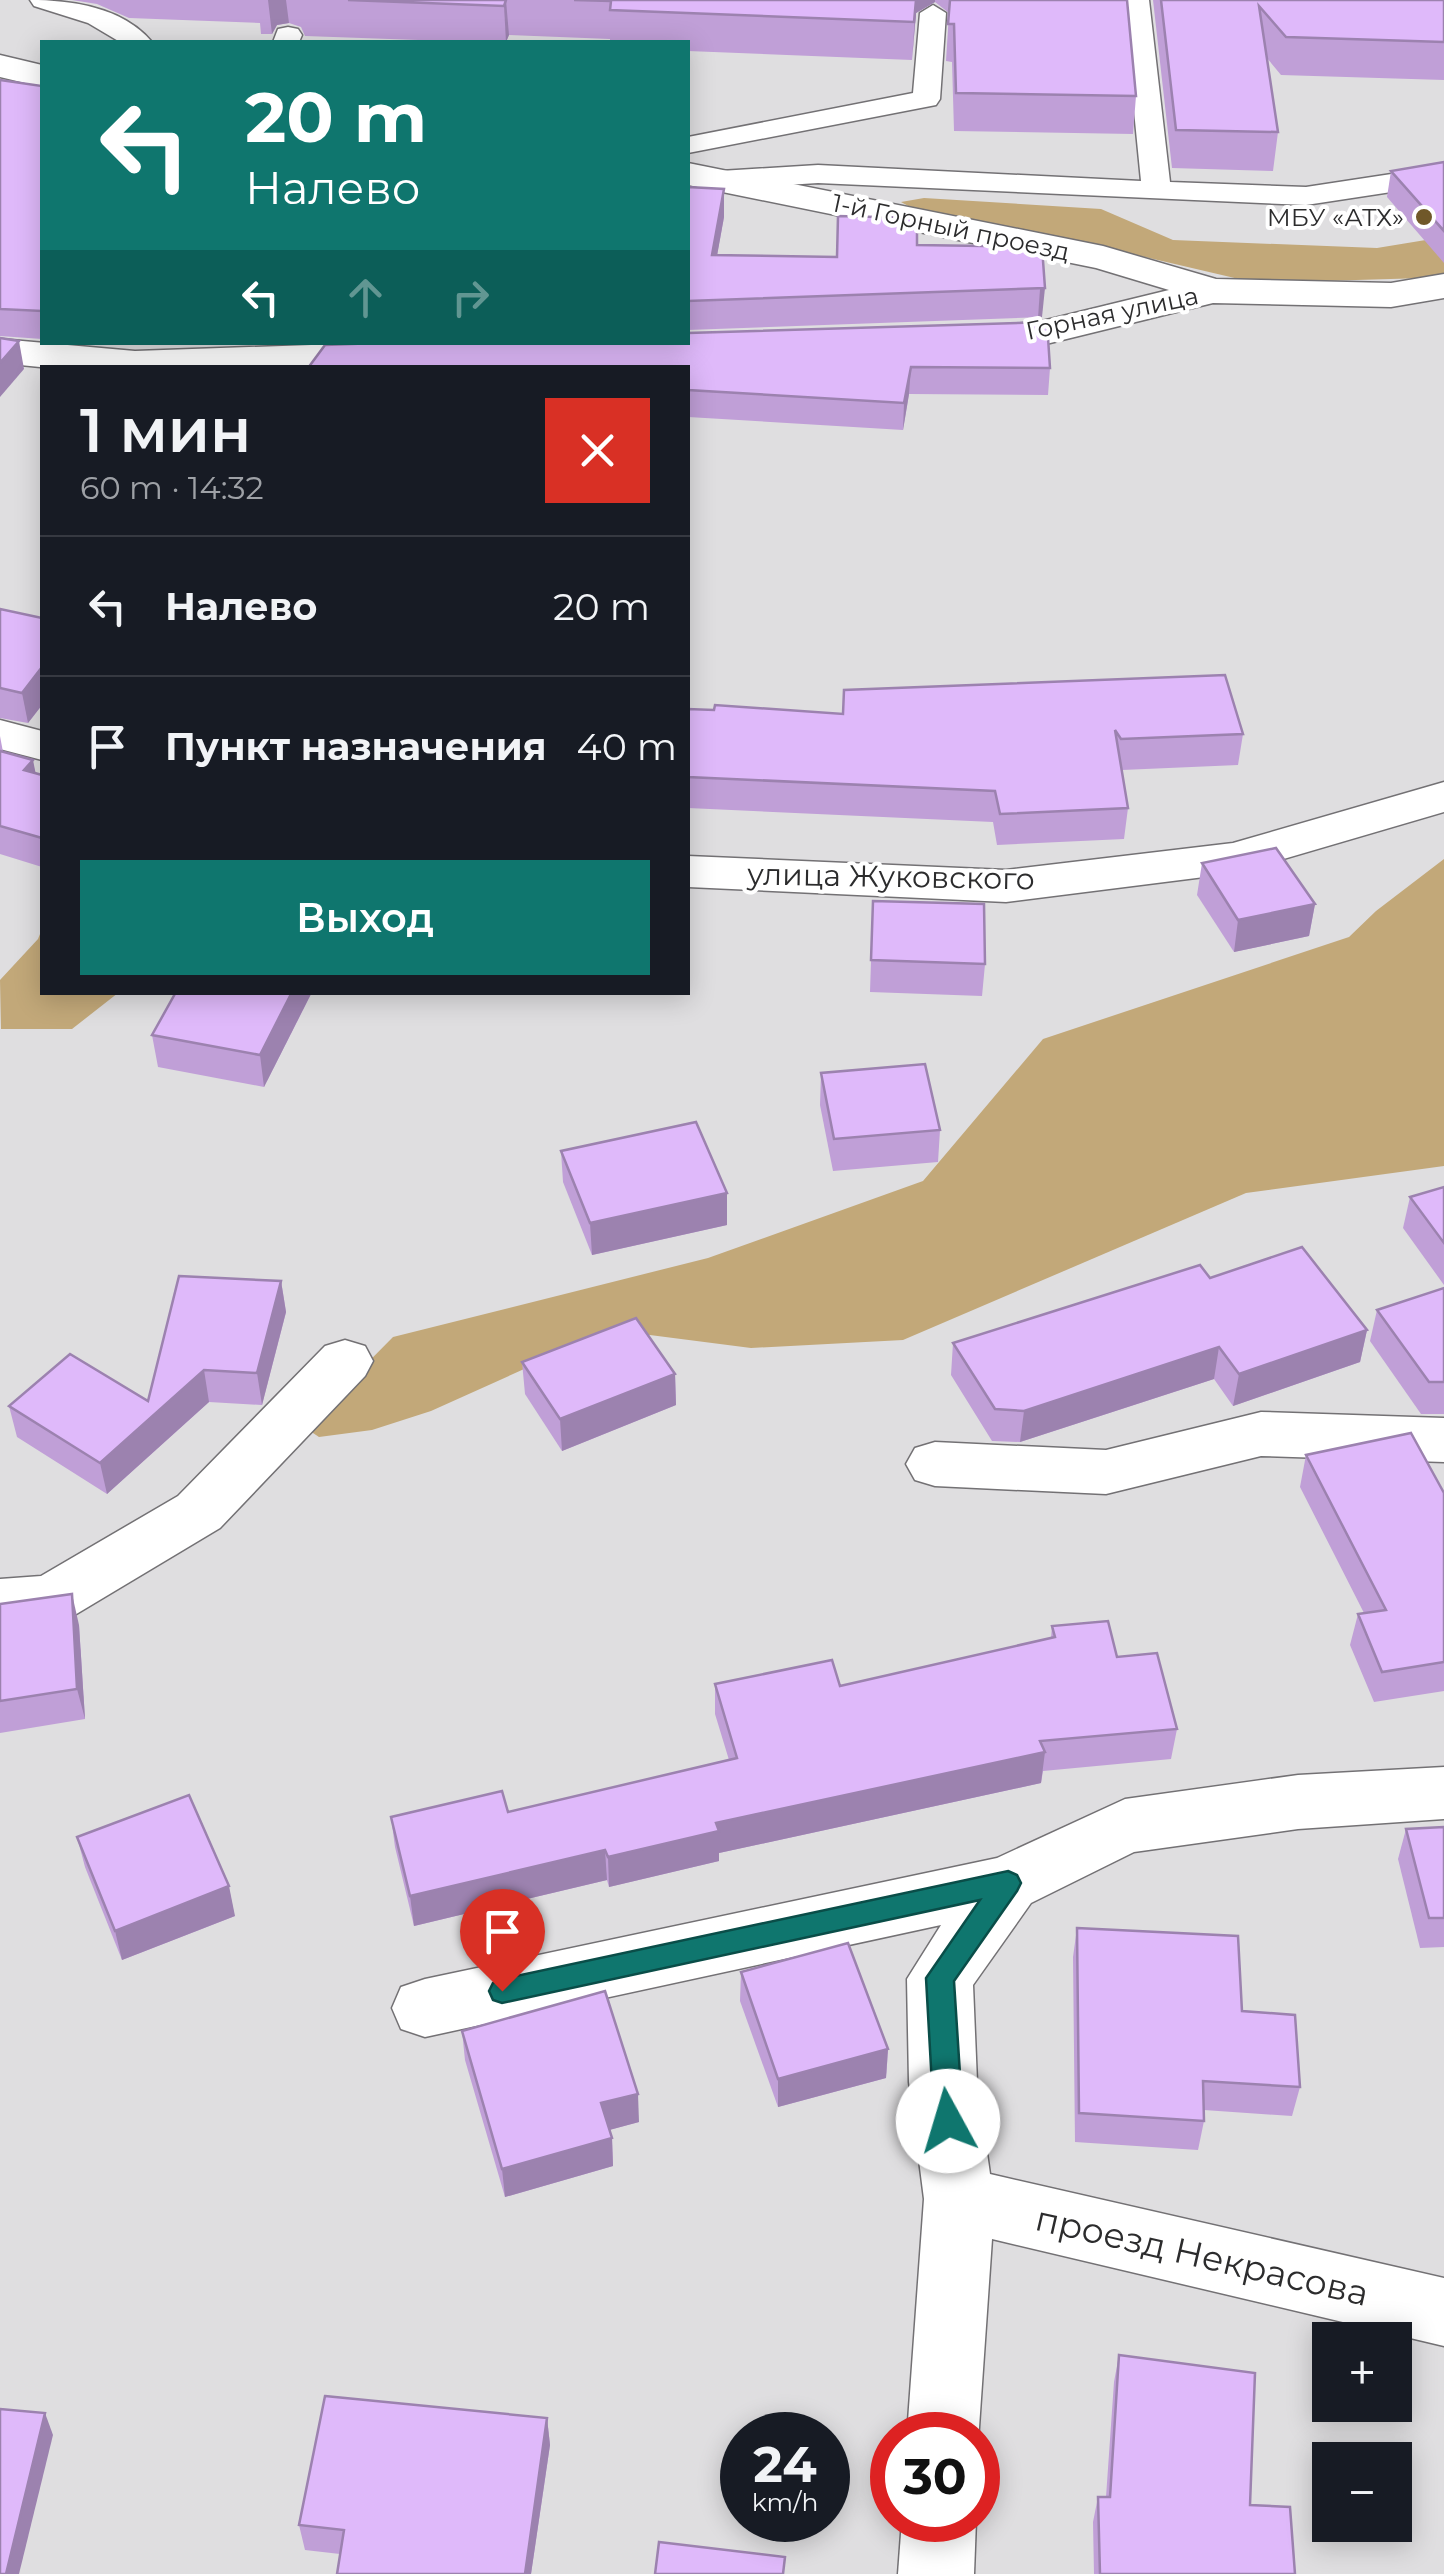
<!DOCTYPE html>
<html lang="ru">
<head>
<meta charset="utf-8">
<style>
	body { margin:0; font-family:Montserrat,sans-serif; background:#242831; color:#f1f3f6; height:100vh; display:flex; flex-direction:column; font-size:38px; white-space:nowrap }
	* { box-sizing:border-box; margin:0 }
	p { font-size:32px; color:#9ea1a6 }
	.icon { flex:none; width:55px; height:55px; fill:none; stroke:currentColor; stroke-width:2; stroke-linecap:round; stroke-linejoin:round }
	.map { position:relative; flex:1; overflow:hidden }
	.panel { position:absolute; left:40px; top:365px; width:650px; height:630px; display:flex; flex-direction:column; background:#171b24; border-radius:0px; box-shadow:0 5px 25px #0003 }
	.panel>* { flex:none }
	.guide { position:absolute; left:40px; top:40px; width:650px; height:305px; border-radius:0px; box-shadow:0 5px 25px #0003; background:#0f766e; color:#fff; overflow:hidden }
	.tools { position:absolute; left:1312px; top:2322px; display:grid; gap:20px }
	.tools a { display:grid; place-items:center; width:100px; height:100px; border-radius:0px; background:#171b24; box-shadow:0 5px 25px #0003; font-size:50px }
	.speed { position:absolute; left:720px; top:2412px; display:flex; gap:20px; font-size:50px; font-weight:700; text-align:center }
	.speed>* { display:grid; place-content:center; width:130px; height:130px; border-radius:50%; background:#171b24; box-shadow:0 5px 25px #0003; line-height:1 }
	.speed small { font-size:25px; font-weight:400 }
	.speed .limit { border:15px solid #d22; background:#fff; color:#111 }
	.pin { position:absolute; display:grid; place-items:center; width:85px; height:85px; color:#fff; margin:-102px -42px; border-radius:50% 50% 50% 0; rotate:-45deg; box-shadow:0 0 10px #0007 }
	.pin .icon { rotate:45deg }
	.me { position:absolute; width:110px; margin:-55px; rotate:354deg; stroke-linejoin:round; filter:drop-shadow(0 0 8px #0008) }
	.turn { display:flex; align-items:center; gap:35px; height:210px; padding:0 40px; font-size:45px }
	.turn .icon { width:130px; height:130px; stroke-width:2.5 }
	.turn b { display:block; font-size:70px; line-height:85px }
	.lanes { display:flex; align-items:center; height:95px; padding:0 40px; background:#0003; justify-content:center; gap:50px; direction:ltr }
	.lanes .off { opacity:.35 }
	.round { display:grid; place-items:center; flex:none; width:105px; height:105px; border-radius:0px; background:#242831 }
	.head { display:flex; align-items:center; justify-content:space-between; height:170px; padding:0 40px }
	h1 { font-size:60px; font-weight:600; line-height:75px }
	.action { display:flex; gap:20px; margin-top:auto; padding:20px 40px }
	.action a { flex:1; height:115px; border-radius:0px; background:#0f766e; color:#fff; font-size:40px; font-weight:600; line-height:115px; text-align:center }
	ul { padding:0; list-style:none }
	li { display:flex; align-items:center; gap:30px; height:140px; padding:0 40px; border-top:2px solid #363941 }
	li div { flex:1 }
	li b { display:block; font-size:38px }
	li em { font-style:normal }
	.map>svg:first-child { display:block }
	.green { fill:#c2a879 }
	.lines { fill:none; stroke-linecap:round; stroke-linejoin:round }
	.service-casing { stroke:#737174; stroke-width:3 }
	.minor-casing { stroke:#737174; stroke-width:3 }
	.service { fill:#fff; fill-rule:evenodd }
	.minor { fill:#fff; fill-rule:evenodd }
	.wall { fill:#c09fd7 }
	.shaded-wall { fill:#9c82af }
	.building { fill:#dfb9fa; stroke:#9c82af; stroke-width:2.5 }
	.route { fill:#0f766e; stroke:#0a4d48; stroke-width:2.5 }
	.poi-dot { fill:#705829; stroke:#fff; stroke-width:4 }
	.labels { text-anchor:middle; stroke-width:8; stroke-linejoin:round; paint-order:stroke }
	.far-poi-label { font-size:25px; fill:#2c2c2d; stroke:#fff; text-anchor:end }
	.far-street-label { font-size:25px; fill:#2c2c2d; stroke:#fff }
	.street-label { font-size:30px; fill:#2c2c2d; stroke:#fff }
	.near-street-label { font-size:35px; fill:#2c2c2d; stroke:#fff }
</style>
</head>
<body>
<div class="map">
<svg width="1444" height="2574" viewBox="0 0 1444 2574">
	<rect width="100%" height="100%" fill="#dfdee0"/>
	<g class="green">
		<polygon points="924,198 1101,209 1173,240 1377,248 1444,237 1444,273 1425,278 1256,283 1115,250 921,213 901,202"/>
		<polygon points="1444,859 1444,1166 1246,1193 903,1340 751,1348 611,1330 431,1411 372,1430 319,1437 304,1427 393,1337 708,1258 923,1181 1043,1039 1349,937 1376,911"/>
		<polygon points="42,929 42,992 118,993 72,1029 1,1029 0,980 38,939"/>
	</g>
	<g class="lines">
		<g class="service-casing">
			<g id="service">
				<path d="M30,0C71,0 123,7 152,42H120L88,23L34,6Z"/>
				<polygon points="1123,0 1149,0 1170,182 1306,187 1444,166 1444,184 1306,205 818,183 720,189 710,186 706,180 710,174 720,171 818,165 1141,181"/>
				<polygon points="933,5 946,13 940,99 936,105 688,153 688,137 913,93 920,13"/>
				<polygon points="288,27 298,29 302,35 299,42 273,42 278,29"/>
			</g>
		</g>
		<g class="minor-casing">
			<g id="minor">
				<polygon points="0,55 42,65 42,87 0,77"/>
				<polygon points="688,163 1103,246 1216,279 1391,283 1444,274 1444,298 1391,307 1213,303 1038,346 972,348 958,344 952,336 958,328 1038,322 1169,290 1096,268 688,185"/>
				<polygon points="0,339 135,351 397,342 405,344 411,353 405,362 391,365 50,368 0,363"/>
				<polygon points="0,720 42,731 42,760 0,749"/>
				<polygon points="1444,782 1444,812 1236,873 1006,902 688,887 688,856 1006,870 1233,843"/>
				<polygon points="345,1340 365,1346 373,1361 365,1376 220,1528 73,1616 52,1623 0,1627 0,1579 41,1576 178,1496 325,1346"/>
				<polygon points="1261,1412 1444,1418 1444,1462 1261,1456 1106,1494 935,1486 915,1480 906,1464 915,1448 935,1442 1106,1450"/>
				<polygon points="1444,1767 1444,1819 1298,1829 1134,1852 1031,1903 973,1985 977,2082 990,2174 1444,2278 1444,2346 992,2239 978,2442 978,2435 907,2435 924,2199 909,2082 907,1979 941,1925 425,2037 401,2029 392,2008 401,1987 425,1979 997,1858 1125,1799 1298,1775"/>
				<polygon points="902,2520 976,2520 974,2574 898,2574"/>
			</g>
		</g>
		<use href="#service" class="service"/>
		<use href="#minor" class="minor"/>
	</g>
	<g class="wall">
		<polygon points="72,0 1127,0 1136,96 1133,134 954,131 952,62 946,61 949,13 935,2 916,13 912,60 688,51 688,42 610,42 610,39 509,35 506,42 475,42 305,36 301,27 289,23 277,25 272,34 261,34 260,23 129,18 97,4"/>
		<polygon points="1153,0 1444,0 1444,80 1281,75 1267,58 1278,132 1273,171 1172,168"/>
		<polygon points="0,80 42,86 42,339 0,336"/>
		<polygon points="1444,162 1444,263 1387,197 1391,171"/>
		<polygon points="688,187 724,189 724,217 717,255 837,257 917,245 1042,247 1042,317 688,330"/>
		<polygon points="688,368 1050,368 1048,395 909,394 903,430 688,417"/>
		<polygon points="0,609 42,618 42,705 28,723 0,718"/>
		<polygon points="688,709 843,714 1243,734 1238,765 1122,770 1128,808 1124,839 997,845 993,822 688,808"/>
		<polygon points="0,736 3,752 36,773 42,775 42,867 0,854"/>
		<polygon points="1202,863 1315,904 1309,936 1234,952 1197,895"/>
		<polygon points="873,901 985,964 982,996 870,992"/>
		<polygon points="176,992 312,992 264,1087 158,1067 152,1035"/>
		<polygon points="596,992 653,992 653,995"/>
		<polygon points="821,1073 940,1130 938,1162 833,1171 820,1105"/>
		<polygon points="561,1151 727,1225 592,1255 563,1182"/>
		<polygon points="1444,1187 1444,1285 1403,1228 1410,1197"/>
		<polygon points="1210,1278 1367,1330 1360,1362 1233,1406 1214,1379 1020,1442 992,1441 951,1375 953,1343"/>
		<polygon points="281,1281 286,1312 262,1405 209,1402 107,1494 17,1437 9,1406 148,1401"/>
		<polygon points="1444,1288 1444,1414 1421,1414 1370,1341 1377,1310"/>
		<polygon points="522,1362 675,1374 676,1405 562,1451 525,1394"/>
		<polygon points="1306,1455 1444,1493 1444,1691 1374,1702 1350,1645 1358,1614 1364,1613 1300,1487"/>
		<polygon points="0,1604 79,1625 85,1719 0,1733"/>
		<polygon points="1052,1626 1117,1657 1177,1729 1171,1759 1043,1771 1041,1783 719,1853 719,1861 609,1887 607,1880 414,1926 395,1847 391,1817 508,1812 729,1760 715,1714 715,1684 840,1686 1051,1638"/>
		<polygon points="1444,1827 1444,1947 1420,1948 1398,1859 1406,1829"/>
		<polygon points="77,1837 235,1916 122,1960 85,1867"/>
		<polygon points="1077,1928 1242,2011 1300,2087 1292,2116 1204,2110 1204,2121 1198,2150 1075,2142 1073,1957"/>
		<polygon points="741,1972 888,2049 886,2078 778,2107 740,2001"/>
		<polygon points="462,2031 639,2122 609,2130 612,2138 613,2166 505,2197 465,2060"/>
		<polygon points="1119,2355 1250,2505 1295,2574 1094,2574 1093,2522 1098,2497 1106,2497 1114,2382"/>
		<polygon points="547,2418 550,2445 531,2574 337,2574 340,2554 305,2550 299,2525"/>
	</g>
	<g class="shaded-wall">
		<polygon points="268,0 286,0 289,23 277,25 272,34"/>
		<polygon points="506,0 509,35 506,42 504,6"/>
		<polygon points="916,0 935,0 935,2 916,13 912,60"/>
		<polygon points="724,189 724,217 712,284 712,255"/>
		<polygon points="1045,288 1042,317 1038,318 1040,289"/>
		<polygon points="19,341 24,369 0,397 0,363"/>
		<polygon points="911,367 909,394 903,430 904,403"/>
		<polygon points="42,667 42,705 28,723 22,693"/>
		<polygon points="33,760 39,790 24,770"/>
		<polygon points="1315,904 1309,936 1234,952 1238,920"/>
		<polygon points="292,992 312,992 264,1087 260,1055"/>
		<polygon points="727,1193 727,1225 592,1255 590,1223"/>
		<polygon points="281,1281 286,1312 262,1405 257,1373"/>
		<polygon points="1367,1330 1360,1362 1233,1406 1239,1374"/>
		<polygon points="1219,1347 1214,1379 1020,1442 1024,1411"/>
		<polygon points="204,1370 209,1402 107,1494 100,1463"/>
		<polygon points="675,1374 676,1405 562,1451 560,1419"/>
		<polygon points="72,1594 79,1625 85,1719 77,1689"/>
		<polygon points="1045,1752 1041,1783 719,1853 719,1861 609,1887 608,1857 716,1823"/>
		<polygon points="605,1850 607,1880 414,1926 410,1896"/>
		<polygon points="229,1886 235,1916 122,1960 115,1931"/>
		<polygon points="888,2049 886,2078 778,2107 778,2079"/>
		<polygon points="638,2094 639,2122 602,2132 601,2103"/>
		<polygon points="612,2138 613,2166 505,2197 502,2169"/>
		<polygon points="45,2413 53,2435 19,2574 6,2574"/>
		<polygon points="547,2418 550,2445 531,2574 525,2574"/>
	</g>
	<g class="building">
		<polygon points="348,0 506,0 504,6"/>
		<polygon points="574,0 916,0 914,22 610,10 611,1"/>
		<polygon points="950,0 1127,0 1136,96 956,93 954,24 948,24"/>
		<polygon points="1161,0 1444,0 1444,42 1286,37 1259,6 1278,132 1176,130"/>
		<polygon points="0,80 42,86 42,311 0,309"/>
		<polygon points="1444,162 1444,231 1391,171"/>
		<polygon points="688,187 724,189 712,255 837,257 838,216 917,218 917,245 1042,247 1045,288 688,301"/>
		<polygon points="1047,322 1050,368 911,367 904,403 688,390 688,368 308,368 325,345 404,342 688,342 688,333"/>
		<polygon points="0,338 19,341 0,363"/>
		<polygon points="0,609 42,618 42,667 22,693 0,688"/>
		<polygon points="1225,675 1243,734 1121,739 1115,730 1128,808 1000,814 995,791 688,777 688,709 714,710 715,705 843,714 844,690"/>
		<polygon points="0,751 33,760 24,770 42,775 42,838 0,826"/>
		<polygon points="1276,848 1315,904 1238,920 1202,863"/>
		<polygon points="873,901 984,904 985,964 871,960"/>
		<polygon points="176,992 292,992 260,1055 152,1035"/>
		<polygon points="925,1064 940,1130 834,1139 821,1073"/>
		<polygon points="696,1122 727,1193 590,1223 561,1151"/>
		<polygon points="1444,1187 1444,1243 1410,1197"/>
		<polygon points="1302,1247 1367,1330 1239,1374 1219,1347 1024,1411 995,1409 953,1343 1200,1265 1210,1278"/>
		<polygon points="179,1276 281,1281 257,1373 204,1370 100,1463 9,1406 70,1354 148,1401"/>
		<polygon points="1444,1288 1444,1382 1429,1382 1377,1310"/>
		<polygon points="636,1318 675,1374 560,1419 522,1362"/>
		<polygon points="1411,1433 1444,1493 1444,1662 1382,1672 1358,1614 1386,1610 1306,1455"/>
		<polygon points="72,1594 77,1689 0,1701 0,1604"/>
		<polygon points="1108,1621 1117,1657 1157,1653 1177,1729 1040,1741 1045,1752 716,1823 719,1831 608,1857 605,1850 410,1896 391,1817 502,1791 508,1812 737,1758 715,1684 832,1660 840,1686 1055,1637 1052,1626"/>
		<polygon points="189,1795 229,1886 115,1931 77,1837"/>
		<polygon points="1444,1827 1444,1918 1429,1918 1406,1829"/>
		<polygon points="1077,1928 1238,1936 1242,2011 1295,2015 1300,2087 1203,2081 1204,2121 1079,2113"/>
		<polygon points="848,1943 888,2049 778,2079 741,1972"/>
		<polygon points="605,1991 638,2094 601,2103 612,2138 502,2169 462,2031"/>
		<polygon points="1119,2355 1255,2373 1250,2505 1290,2507 1295,2574 1100,2574 1098,2497 1110,2497"/>
		<polygon points="325,2396 547,2418 525,2574 337,2574 344,2530 299,2525"/>
		<polygon points="0,2409 45,2413 6,2574 0,2574"/>
		<polygon points="659,2542 785,2557 783,2574 655,2574"/>
	</g>
	<polygon class="route" points="1008,1871 1017,1875 1021,1883 1017,1891 954,1981 963,2121 958,2130 948,2134 939,2130 934,2121 926,1978 980,1900 502,2003 493,2000 489,1991 493,1983 502,1979"/>
	<circle class="poi-dot" cx="1424" cy="217" r="10"/>
	<g class="labels">
		<g class="far-poi-label">
			<text x="1404" y="226">МБУ «АТХ»</text>
		</g>
		<g class="far-street-label">
			<text transform="translate(951 227) rotate(12)" y="9">1-й Горный проезд</text>
			<text transform="translate(1112 313) rotate(-12)" y="9">Горная улица</text>
		</g>
		<g class="street-label">
			<text transform="translate(891 877) rotate(1)" y="10">улица Жуковского</text>
		</g>
		<g class="near-street-label">
			<text transform="translate(1202 2256) rotate(13)" y="12">проезд Некрасова</text>
		</g>
	</g>
</svg>
<div class="tools">
<a>+</a>
<a>−</a>
</div>
<div class="speed"><div>24<small>km/h</small></div><div class="limit">30</div></div>
<div class="pin" style="left:502px;top:1991px;background:#d93025"><svg class="icon" aria-label="arrive" viewBox="0 0 24 24"><path d="M6 21V4h12l-3 4 3 4H6"/></svg></div>
<svg class="me" style="left:948px;top:2121px" viewBox="-20 -20 40 40"><circle r="19" fill="#fff"/><path d="M0-13L10 11 0 6-10 11z" fill="#0f766e"/></svg>
<div class="guide">
<div class="turn"><svg class="icon" aria-label="left" viewBox="0 0 24 24"><path d="M17 20v-9H6M10 6l-5 5 5 5"/></svg><div><b>20 m</b>Налево</div></div>
<div class="lanes"><svg class="icon" aria-label="left" viewBox="0 0 24 24"><path d="M17 20v-9H6M10 6l-5 5 5 5"/></svg><svg class="icon off" aria-label="ahead" viewBox="0 0 24 24"><path d="M12 20V5M6 11l6-6 6 6"/></svg><svg class="icon off" aria-label="right" viewBox="0 0 24 24"><path d="M7 20v-9h11M14 6l5 5-5 5"/></svg></div>
</div>
<section class="panel">
<div class="head"><div><h1>1 мин</h1><p>60 m · 14:32</p></div><a class="round" style="background:#d93025;color:#fff"><svg class="icon" aria-label="close" viewBox="0 0 24 24"><path d="M6 6l12 12M18 6L6 18"/></svg></a></div>
<ul>
<li><svg class="icon" aria-label="left" viewBox="0 0 24 24"><path d="M17 20v-9H6M10 6l-5 5 5 5"/></svg><div><b>Налево</b></div><em>20 m</em></li>
<li><svg class="icon" aria-label="arrive" viewBox="0 0 24 24"><path d="M6 21V4h12l-3 4 3 4H6"/></svg><div><b>Пункт назначения</b></div><em>40 m</em></li>
</ul>
<div class="action"><a>Выход</a></div>
</section>
</div>
</body>
</html>
